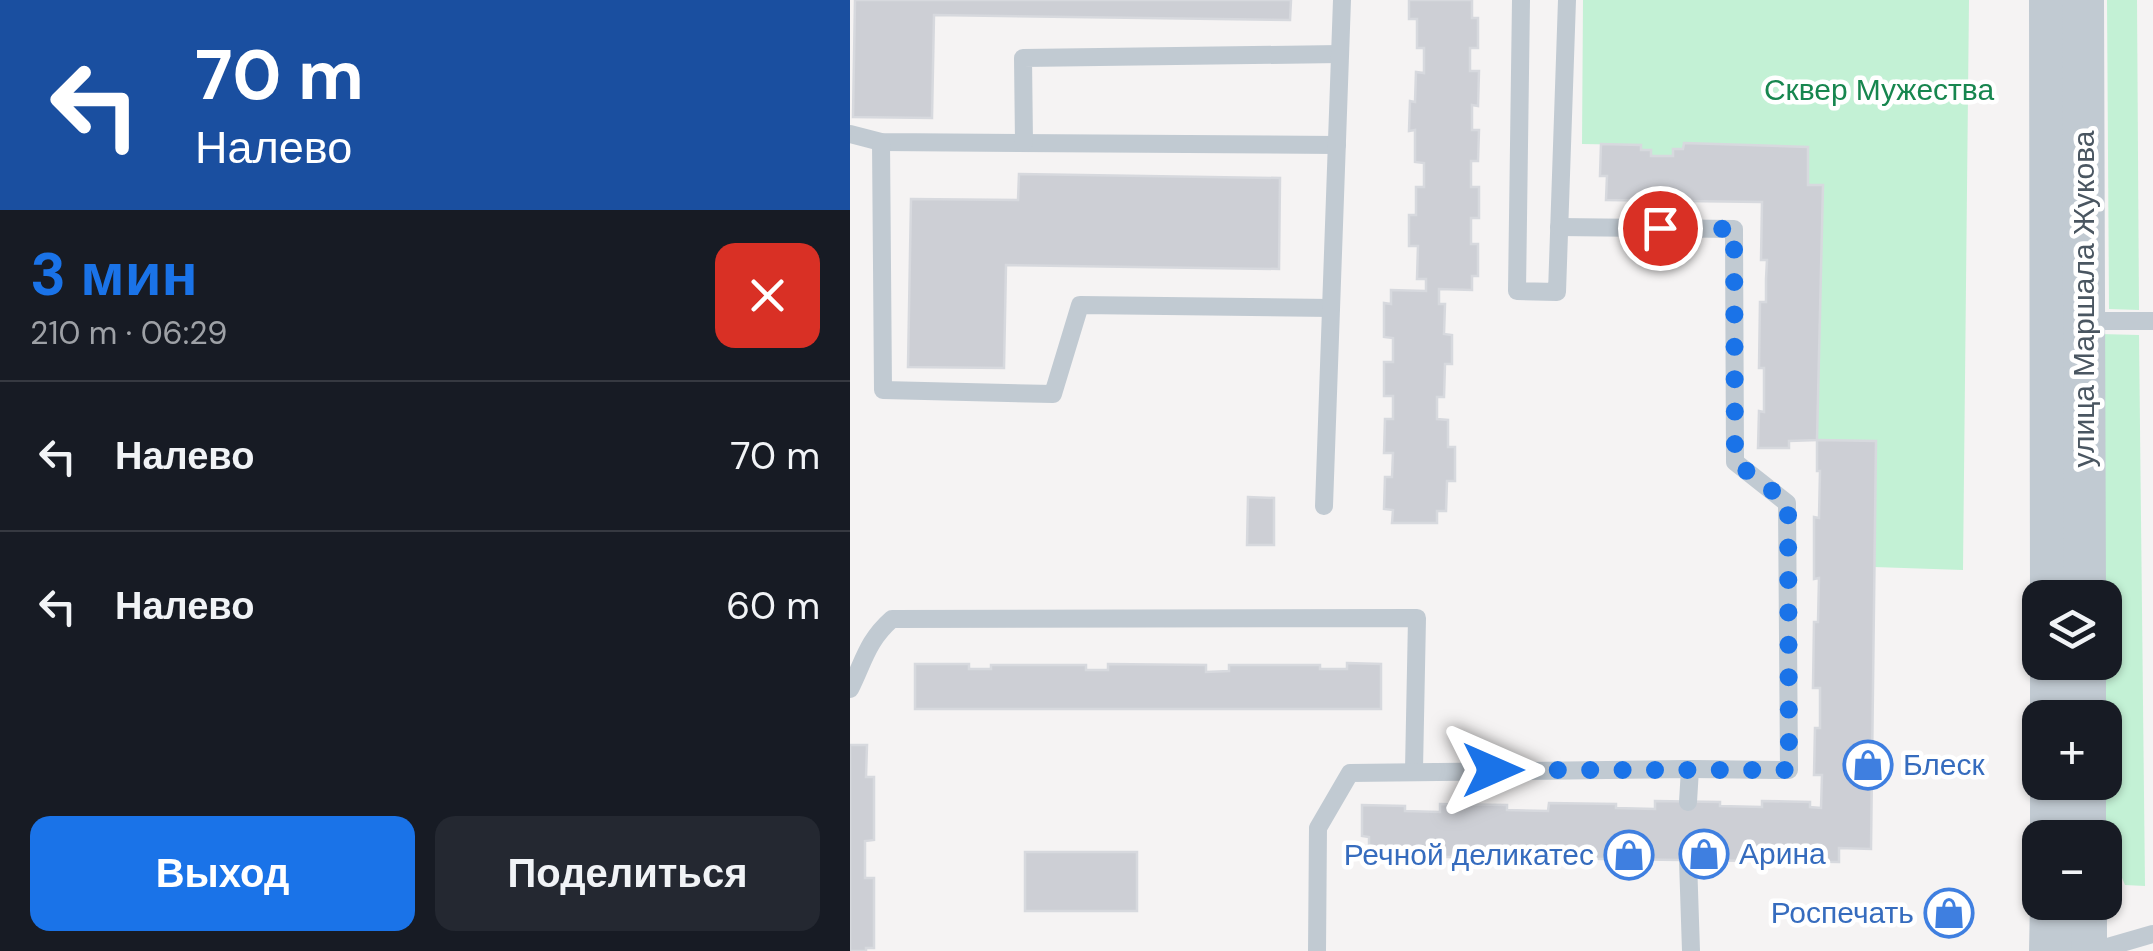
<!DOCTYPE html>
<html lang="ru">
<head>
<meta charset="utf-8">
<style>
	body { margin:0; font-family:"DM Sans",sans-serif; background:#242831; color:#f1f3f6; height:100vh; display:flex; flex-direction:column; font-size:38px; white-space:nowrap }
	* { box-sizing:border-box; margin:0 }
	p { font-size:32px; color:#9ea1a6 }
	.icon { flex:none; width:55px; height:55px; fill:none; stroke:currentColor; stroke-width:2; stroke-linecap:round; stroke-linejoin:round }
	.map { position:relative; flex:1; overflow:hidden }
	.sheet { display:flex; flex-direction:column; background:#171b24; width:850px }
	.sheet>* { flex:none }
	.banner { background:#1a4fa0; color:#fff; overflow:hidden }
	.tools { position:absolute; left:1172px; top:580px; display:grid; gap:20px }
	.tools a { display:grid; place-items:center; width:100px; height:100px; border-radius:20px; background:#171b24; box-shadow:0 2px 8px #0004; font-size:50px }
	.pin { position:absolute; display:grid; place-items:center; width:85px; height:85px; color:#fff; margin:-42px; border:5px solid #fff; border-radius:50%; box-shadow:0 2px 10px #0007 }
	.me { position:absolute; width:110px; margin:-55px; rotate:90deg; stroke-linejoin:round; filter:drop-shadow(0 0 8px #0008) }
	.turn { display:flex; align-items:center; gap:35px; height:210px; padding:0 30px; font-size:45px }
	.turn .icon { width:130px; height:130px; stroke-width:2.5 }
	.turn b { display:block; font-size:70px; line-height:85px }
	.round { display:grid; place-items:center; flex:none; width:105px; height:105px; border-radius:20px; background:#242831 }
	.head { display:flex; align-items:center; justify-content:space-between; height:170px; padding:0 30px }
	h1 { font-size:60px; font-weight:700; line-height:75px; color:#1a73e8 }
	.button { display:flex; gap:20px; margin-top:auto; padding:20px 30px }
	.button a { flex:1; height:115px; border-radius:20px; background:#1a73e8; color:#fff; font-size:40px; font-weight:700; line-height:115px; text-align:center }
	.button a+a { background:#242831; color:#f1f3f6 }
	ul { padding:0; list-style:none }
	li { display:flex; align-items:center; gap:30px; height:150px; padding:0 30px; border-top:2px solid #363941 }
	li div { flex:1 }
	li b { display:block; font-size:38px }
	li em { font-style:normal }
	main { display:flex; flex:1; min-height:0 }
	.map>svg:first-child { display:block }
	.green { fill:#c3f1d5 }
	.building { fill:#cdcfd5; stroke:#d7d9de; stroke-width:2.5 }
	.lines { fill:none; stroke-linecap:round; stroke-linejoin:round }
	.service { stroke:#c1cad2; stroke-width:18 }
	.tertiary { stroke:#c1cad2; stroke-width:42 }
	.route { stroke:#1a73e8; stroke-width:18; stroke-dasharray:0 32.4 }
	.labels { text-anchor:middle; stroke-width:9; stroke-linejoin:round; paint-order:stroke }
	.park-label { font-size:30px; fill:#17864f; stroke:#fff }
	.street-label { font-size:30px; fill:#4a5661; stroke:#fff }
	.shop-label { font-size:30px; fill:#366cbe; stroke:#fff; text-anchor:start }
</style>
</head>
<body>
<main>
<section class="sheet">
<div class="banner">
<div class="turn"><svg class="icon" aria-label="left" viewBox="0 0 24 24"><path d="M17 20v-9H6M10 6l-5 5 5 5"/></svg><div><b>70 m</b>Налево</div></div>
</div>
<div class="head"><div><h1>3 мин</h1><p>210 m · 06:29</p></div><a class="round" style="background:#d93025;color:#fff"><svg class="icon" aria-label="close" viewBox="0 0 24 24"><path d="M6 6l12 12M18 6L6 18"/></svg></a></div>
<ul>
<li><svg class="icon" aria-label="left" viewBox="0 0 24 24"><path d="M17 20v-9H6M10 6l-5 5 5 5"/></svg><div><b>Налево</b></div><em>70 m</em></li>
<li><svg class="icon" aria-label="left" viewBox="0 0 24 24"><path d="M17 20v-9H6M10 6l-5 5 5 5"/></svg><div><b>Налево</b></div><em>60 m</em></li>
</ul>
<div class="button"><a>Выход</a><a>Поделиться</a></div>
</section>
<div class="map">
<svg width="1303" height="951" viewBox="0 0 1303 951">
	<rect width="100%" height="100%" fill="#f5f3f3"/>
	<g class="green">
		<polygon points="733,0 1119,0 1113,570 1024,567 967,440 973,186 958,185 958,148 834,143 833,149 823,156 801,156 801,150 791,150 791,145 732,144"/>
		<polygon points="1257,0 1287,0 1289,310 1259,309"/>
		<polygon points="1250,334 1289,335 1295,886 1275,885 1263,856 1256,825"/>
	</g>
	<g class="building">
		<polygon points="5,0 441,0 440,20 84,15 82,118 3,117"/>
		<polygon points="559,0 622,0 622,18 628,18 628,48 620,48 620,71 629,71 628,106 622,105 622,130 629,130 628,161 621,161 621,187 629,187 629,218 621,218 621,244 628,244 628,276 622,276 622,290 589,289 589,304 595,304 594,334 602,335 602,364 595,364 594,397 587,397 587,419 598,420 598,447 605,447 605,481 597,481 596,511 587,511 587,523 542,523 543,510 534,509 535,477 542,477 543,453 534,453 535,419 543,419 543,396 534,396 534,362 543,362 543,338 534,337 534,303 541,304 541,290 576,291 576,279 567,279 568,246 559,246 559,215 566,215 566,187 574,187 574,163 565,162 565,130 559,131 560,101 565,102 566,72 574,73 574,48 567,48 567,19 559,19"/>
		<polygon points="834,143 958,147 958,185 973,185 967,440 939,441 939,448 908,448 909,411 914,412 914,368 909,368 910,302 916,302 916,279 917,260 911,260 912,202 756,200 757,176 750,176 751,144 791,145 791,150 801,150 801,156 823,156 823,149 833,149"/>
		<polygon points="169,174 430,178 429,269 156,265 154,368 58,367 61,199 168,200"/>
		<polygon points="967,440 1026,441 1021,849 989,848 989,862 519,856 519,837 512,836 512,805 555,806 555,811 590,812 590,804 657,805 657,810 698,811 699,803 766,804 766,808 805,809 805,801 870,802 870,806 912,807 912,801 960,802 960,807 971,808 972,775 964,775 965,728 970,728 970,688 963,688 964,622 968,622 969,578 964,579 964,517 969,518 970,471 967,471"/>
		<polygon points="398,497 424,498 424,545 397,545"/>
		<polygon points="497,663 531,664 531,709 65,709 65,664 119,664 119,669 141,669 141,665 236,665 236,670 258,670 258,664 356,665 356,672 379,671 379,665 470,665 470,669 497,669"/>
		<polygon points="0,745 17,745 16,777 24,777 24,840 15,841 15,878 24,878 24,948 16,948 16,951 0,951"/>
		<rect x="175" y="852" width="112" height="59"/>
	</g>
	<g class="lines">
		<g class="service">
			<polyline points="671,0 667,291 707,292 717,0"/>
			<polyline points="0,134 31,142 487,145"/>
			<polyline points="31,142 33,390 203,394 230,305 481,308"/>
			<polyline points="174,143 173,58 490,54"/>
			<polyline points="709,227 884,229 885,462 937,503 939,770 840,769"/>
			<polyline points="1234,321 1303,321"/>
			<polyline points="474,506 492,0"/>
			<path d="M0,689C14,661 17,641 42,619L567,618L564,770"/>
			<polyline points="838,860 841,951"/>
			<polyline points="467,951 468,828 500,773 840,769 838,802"/>
			<polyline points="1244,951 1303,934"/>
		</g>
		<g class="tertiary">
			<polyline points="1200,0 1201,598"/>
			<polyline points="1233,0 1235,598"/>
			<polyline points="1201,662 1201,718"/>
			<polyline points="1235,662 1235,718"/>
			<polyline points="1201,782 1201,838"/>
			<polyline points="1235,782 1235,838"/>
			<polyline points="1236,902 1236,951"/>
			<polyline points="1200,951 1201,902"/>
		</g>
	</g>
	<g class="lines">
		<polyline class="route" points="643,770 939,770 938,503 885,462 884,229 810,228"/>
	</g>
	<defs>
		<g id="shop-ring" transform="scale(2.5)"><circle r="9.5" fill="#fff" stroke="#3f7fe0" stroke-width="1.5"/><path d="M-5-2.5h2.3a2.7 3.5 0 0 1 5.4 0H5L5.5 6h-11ZM-1.5-2.5h3a1.5 2.3 0 0 0-3 0Z" fill="#3f7fe0"/></g>
	</defs>
	<g fill-rule="evenodd">
		<use href="#shop-ring" x="1018" y="765"/>
		<use href="#shop-ring" x="854" y="854"/>
		<use href="#shop-ring" x="779" y="855"/>
		<use href="#shop-ring" x="1099" y="913"/>
	</g>
	<g class="labels">
		<g class="park-label">
			<text x="1029" y="100">Сквер Мужества</text>
		</g>
		<g class="street-label">
			<text transform="translate(1234 299) rotate(-90)" y="10">улица Маршала Жукова</text>
		</g>
		<g class="shop-label">
			<text x="1053" y="775">Блеск</text>
			<text x="889" y="864">Арина</text>
			<text x="744" y="865" text-anchor="end">Речной деликатес</text>
			<text x="1064" y="923" text-anchor="end">Роспечать</text>
		</g>
	</g>
</svg>
<div class="tools">
<a><svg class="icon" aria-label="layers" viewBox="0 0 24 24"><path d="M12 4l9 5-9 5-9-5zM3 14l9 5 9-5"/></svg></a>
<a>+</a>
<a>−</a>
</div>
<div class="pin" style="left:810px;top:228px;background:#d93025"><svg class="icon" aria-label="arrive" viewBox="0 0 24 24"><path d="M6 21V4h12l-3 4 3 4H6"/></svg></div>
<svg class="me" style="left:643px;top:770px" viewBox="-20 -20 40 40"><path d="M0-17L14 15 0 8-14 15z" fill="#1a73e8" stroke="#fff" stroke-width="4"/></svg>
</div>
</main>
</body>
</html>
